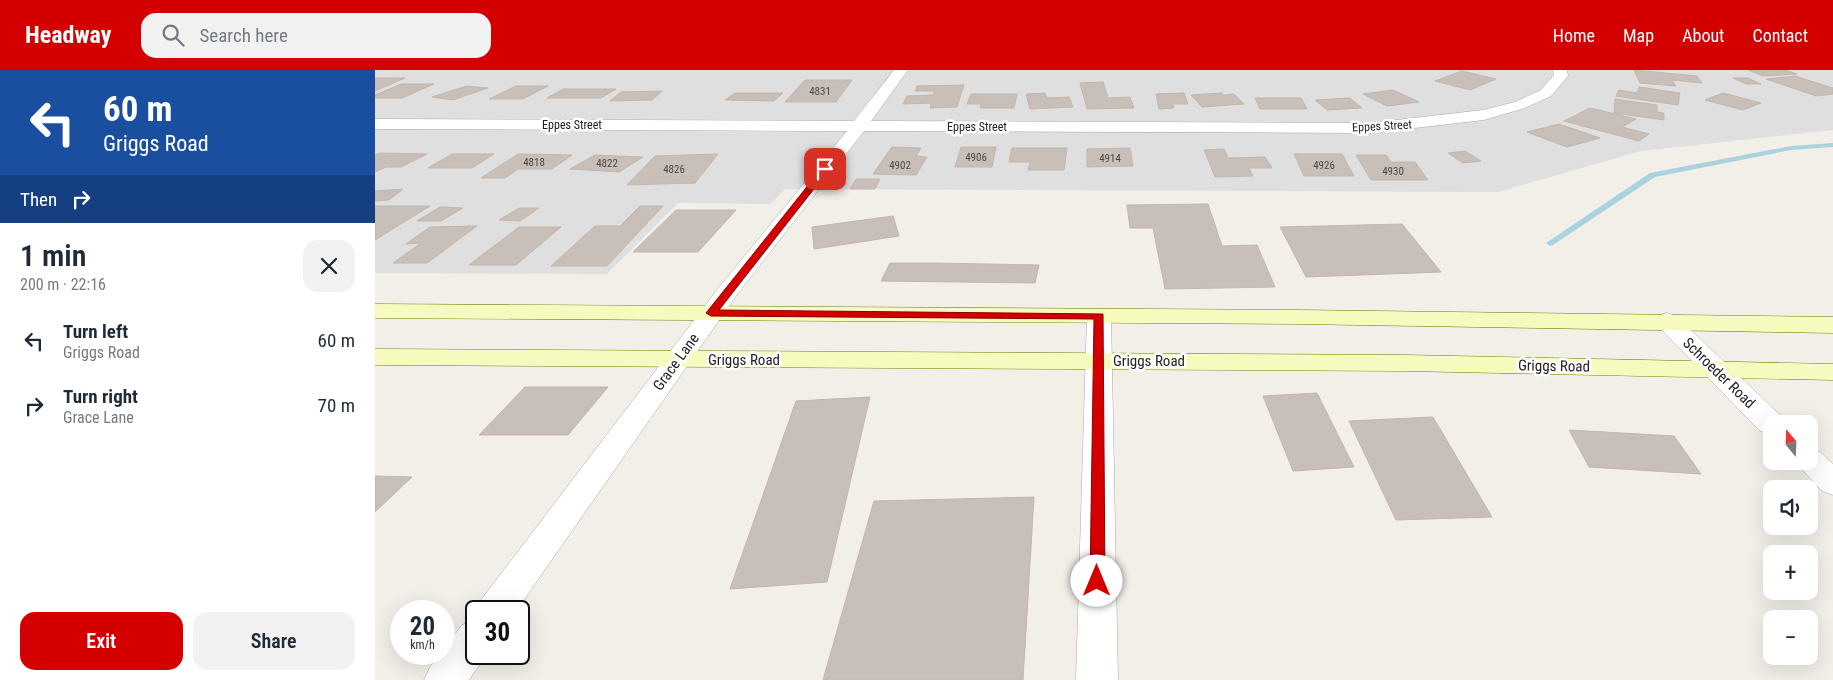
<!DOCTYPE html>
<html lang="en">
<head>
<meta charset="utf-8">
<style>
	body { margin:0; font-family:"Roboto Condensed",sans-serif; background:#f2f2f3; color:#1f2937; height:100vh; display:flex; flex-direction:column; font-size:19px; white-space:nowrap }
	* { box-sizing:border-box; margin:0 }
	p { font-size:16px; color:#747a83 }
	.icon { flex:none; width:28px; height:28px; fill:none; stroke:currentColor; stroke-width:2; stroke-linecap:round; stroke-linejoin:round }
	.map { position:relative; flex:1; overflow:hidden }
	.details { display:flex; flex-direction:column; background:#fff; width:375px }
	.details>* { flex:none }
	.guide { background:#1a4fa0; color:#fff; overflow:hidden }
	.needle { width:32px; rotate:341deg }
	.fabs { position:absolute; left:1388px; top:345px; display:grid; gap:10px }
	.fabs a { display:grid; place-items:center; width:55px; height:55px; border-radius:10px; background:#fff; box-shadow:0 5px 20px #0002; font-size:25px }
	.speed { position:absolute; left:15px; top:530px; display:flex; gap:10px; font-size:25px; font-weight:700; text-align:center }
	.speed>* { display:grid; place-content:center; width:65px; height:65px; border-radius:50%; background:#fff; box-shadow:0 5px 20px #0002; line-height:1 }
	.speed small { font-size:12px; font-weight:400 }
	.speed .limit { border:2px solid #111; border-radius:8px; background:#fff; color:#111 }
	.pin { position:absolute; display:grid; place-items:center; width:42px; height:42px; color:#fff; margin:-21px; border-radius:10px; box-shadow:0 2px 8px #0006 }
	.me { position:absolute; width:55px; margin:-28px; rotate:0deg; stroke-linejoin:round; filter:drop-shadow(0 0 4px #0008) }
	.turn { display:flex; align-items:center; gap:18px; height:105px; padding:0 20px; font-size:22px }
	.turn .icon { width:65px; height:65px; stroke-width:2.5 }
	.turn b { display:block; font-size:35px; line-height:42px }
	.then { display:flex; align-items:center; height:48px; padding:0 20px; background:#0003; gap:10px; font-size:19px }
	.round { display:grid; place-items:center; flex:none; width:52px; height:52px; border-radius:15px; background:#f2f2f3 }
	.overview { display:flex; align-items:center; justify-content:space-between; height:85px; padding:0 20px }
	h1 { font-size:30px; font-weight:600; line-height:38px }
	.button { display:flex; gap:10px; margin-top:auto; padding:10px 20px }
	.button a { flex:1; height:58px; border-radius:15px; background:#d40000; color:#fff; font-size:20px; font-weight:600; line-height:58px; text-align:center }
	.button a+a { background:#f2f2f3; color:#1f2937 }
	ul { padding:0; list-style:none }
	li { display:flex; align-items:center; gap:15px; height:65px; padding:0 20px }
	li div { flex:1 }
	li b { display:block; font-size:19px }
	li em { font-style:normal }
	header { display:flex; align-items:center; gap:30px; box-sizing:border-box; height:70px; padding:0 25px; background:#d40000; color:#fff }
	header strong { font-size:24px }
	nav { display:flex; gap:28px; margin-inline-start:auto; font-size:18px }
	.search { width:350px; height:45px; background:#f2f2f3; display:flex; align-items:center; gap:12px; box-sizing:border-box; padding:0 18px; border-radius:15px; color:#747a83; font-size:19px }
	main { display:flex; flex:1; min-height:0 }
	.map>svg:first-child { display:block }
	.residential { fill:#e0dfdf }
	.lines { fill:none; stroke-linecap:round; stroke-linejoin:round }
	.stream { fill:#aad3df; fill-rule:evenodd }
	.building { fill:#c7bfb8; stroke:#c4b6ab }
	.minor-casing { stroke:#a9a9a9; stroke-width:1 }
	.secondary-casing { stroke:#707d05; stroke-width:1 }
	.minor { fill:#fff; fill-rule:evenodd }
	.secondary { fill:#f7fabf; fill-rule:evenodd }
	.route { fill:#d40000; stroke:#8a0000 }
	.labels { text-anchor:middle; stroke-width:5; stroke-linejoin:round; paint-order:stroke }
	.far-number-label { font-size:11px; fill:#4b4948 }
	.far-street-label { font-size:12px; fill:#222; stroke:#fff }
	.street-label { font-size:15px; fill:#222; stroke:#fff }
</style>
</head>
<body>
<header>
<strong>Headway</strong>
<div class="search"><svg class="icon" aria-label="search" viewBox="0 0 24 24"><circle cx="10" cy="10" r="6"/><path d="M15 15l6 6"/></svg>Search here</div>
<nav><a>Home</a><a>Map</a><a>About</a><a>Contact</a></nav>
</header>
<main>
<section class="details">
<div class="guide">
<div class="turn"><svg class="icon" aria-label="left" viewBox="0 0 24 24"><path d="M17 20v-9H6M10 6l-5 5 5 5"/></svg><div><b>60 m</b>Griggs Road</div></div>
<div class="then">Then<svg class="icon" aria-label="right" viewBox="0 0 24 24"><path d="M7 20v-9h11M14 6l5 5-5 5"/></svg></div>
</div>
<div class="overview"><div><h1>1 min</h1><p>200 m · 22:16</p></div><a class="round"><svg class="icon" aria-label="close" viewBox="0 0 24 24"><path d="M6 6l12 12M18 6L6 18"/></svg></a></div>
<ul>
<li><svg class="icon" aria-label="left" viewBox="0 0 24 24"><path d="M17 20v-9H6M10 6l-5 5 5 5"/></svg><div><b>Turn left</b><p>Griggs Road</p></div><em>60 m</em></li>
<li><svg class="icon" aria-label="right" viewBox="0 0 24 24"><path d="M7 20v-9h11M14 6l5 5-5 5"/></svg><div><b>Turn right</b><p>Grace Lane</p></div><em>70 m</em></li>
</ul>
<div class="button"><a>Exit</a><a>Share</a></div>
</section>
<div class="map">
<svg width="1458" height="610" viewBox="0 0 1458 610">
	<rect width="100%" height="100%" fill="#f2efe9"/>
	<polygon class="residential" points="0,0 1458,0 1458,60 1266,81 1123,122 410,119 396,134 303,133 232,204 0,203"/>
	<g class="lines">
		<polygon class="stream" points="1458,73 1458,77 1416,80 1280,107 1178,175 1175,176 1171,173 1275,103 1416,76"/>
	</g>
	<g class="building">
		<polygon points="1259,0 1322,6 1327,13 1297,10 1301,16 1265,13"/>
		<polygon points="1373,0 1410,0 1422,4 1388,6"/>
		<polygon points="1087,1 1121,9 1095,20 1060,11"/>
		<polygon points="1420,6 1458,18 1458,24 1441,26 1391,9"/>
		<polygon points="0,8 30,8 0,21"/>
		<polygon points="1358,8 1373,8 1386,14 1371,14"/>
		<polygon points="430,10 477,10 461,32 410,32"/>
		<polygon points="728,12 733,28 755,27 759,38 712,39 705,13"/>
		<polygon points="26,14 59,14 27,28 0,28 0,25"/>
		<polygon points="589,15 582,37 555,38 556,33 528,34 532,26 558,25 560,21 540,21 542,16"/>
		<polygon points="92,16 113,18 78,30 57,27"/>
		<polygon points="141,16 173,16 148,29 114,29"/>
		<polygon points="1264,17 1305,23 1303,35 1241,26 1244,20 1262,23"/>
		<polygon points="188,19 241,19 226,28 172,28"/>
		<polygon points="1018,20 1044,32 1012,36 988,24"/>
		<polygon points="287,21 277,30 235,31 246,22"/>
		<polygon points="360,23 408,23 399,31 350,30"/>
		<polygon points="670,23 672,28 694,27 698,37 655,39 651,24"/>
		<polygon points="809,23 813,34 798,34 799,38 784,39 781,24"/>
		<polygon points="847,23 848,25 859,24 869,34 827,37 816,25"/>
		<polygon points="1348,23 1386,33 1368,40 1330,30"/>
		<polygon points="596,24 642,24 639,38 605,38 606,34 592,34"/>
		<polygon points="880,28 926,28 932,39 885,39"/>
		<polygon points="975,28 987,38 952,40 940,30"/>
		<polygon points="1240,29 1282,35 1282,42 1289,43 1289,50 1239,43"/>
		<polygon points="1215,38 1261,49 1247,57 1274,64 1264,71 1189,51"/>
		<polygon points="1184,54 1225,68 1192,77 1152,62"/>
		<polygon points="517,77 546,78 541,86 552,87 541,105 498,104"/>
		<polygon points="586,77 621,77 617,97 580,97"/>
		<polygon points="637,78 692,78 689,100 653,100 655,92 634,92"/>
		<polygon points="755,78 758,96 712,97 712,79"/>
		<polygon points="849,79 853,88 890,87 897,98 874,98 878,106 840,107 829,80"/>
		<polygon points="1090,81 1106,91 1088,93 1073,83"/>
		<polygon points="5,83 52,84 26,97 11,97 0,102 0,85"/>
		<polygon points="77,84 119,84 97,98 53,98"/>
		<polygon points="143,84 197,85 177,99 143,99 130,108 106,108"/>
		<polygon points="343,84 320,113 252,115 280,86"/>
		<polygon points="919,84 967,84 979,106 929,106"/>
		<polygon points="220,85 268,87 244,102 195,99"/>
		<polygon points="981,85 1011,85 1016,92 1040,92 1053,110 996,110"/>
		<polygon points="481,109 505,109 500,119 475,119"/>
		<polygon points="28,119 14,130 0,131 0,121"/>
		<polygon points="833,134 847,176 882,175 900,217 790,219 778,158 755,158 752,135"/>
		<polygon points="0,136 55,136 0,170"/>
		<polygon points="265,136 288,136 232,196 176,196 220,156 245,156"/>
		<polygon points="65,137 88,138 66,151 42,151"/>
		<polygon points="144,138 164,138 145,151 124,150"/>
		<polygon points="301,140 361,140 323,182 258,182"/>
		<polygon points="518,146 524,166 439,179 437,157"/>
		<polygon points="1027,154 1066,202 931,207 905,157"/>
		<polygon points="102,156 52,193 18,193 46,173 31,174 55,157"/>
		<polygon points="144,157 186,157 141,195 94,195"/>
		<polygon points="515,193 558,193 664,195 660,213 506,211"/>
		<polygon points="150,317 233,317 193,365 104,365"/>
		<polygon points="942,323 979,397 918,401 888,326"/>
		<polygon points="495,327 452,512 355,519 421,331"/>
		<polygon points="1058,347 1117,447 1021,450 974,351"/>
		<polygon points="1194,360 1299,366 1326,404 1214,397"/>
		<polygon points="0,406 37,407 0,442"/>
		<polygon points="659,427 648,610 448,610 499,431"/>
	</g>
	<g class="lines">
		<g class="minor-casing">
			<g id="minor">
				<polygon points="519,0 533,0 496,51 996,53 1108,40 1140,32 1166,20 1179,5 1178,0 1192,0 1193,6 1176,26 1150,38 1109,50 996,63 489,61 361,226 141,541 101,542 106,530 345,216 472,61 0,59 0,49 479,51"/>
				<polygon points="724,239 733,241 736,246 743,610 701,610 712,246 715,241"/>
				<polygon points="1292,243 1301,246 1407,347 1411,354 1396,354 1396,364 1385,361 1283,256 1279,251 1283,246"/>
				<polygon points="1434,379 1445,382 1458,394 1458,425 1447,421 1419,391 1434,391"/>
				<polygon points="101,550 101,584 112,584 94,610 49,610 55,597 65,584 69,584 69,579 87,555"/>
			</g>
		</g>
		<g class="secondary-casing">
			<g id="secondary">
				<polygon points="0,234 923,240 1458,247 1458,263 923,254 0,248"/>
				<polygon points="0,279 1030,285 1458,294 1458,310 1030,301 0,295"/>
			</g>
		</g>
		<use href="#minor" class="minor"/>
		<use href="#secondary" class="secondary"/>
	</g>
	<polygon class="route" points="450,97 453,98 453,101 344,240 728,244 730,511 728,515 722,517 717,515 715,511 719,249 336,246 331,243 447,98"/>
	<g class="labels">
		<g class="far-number-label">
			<text x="445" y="25">4831</text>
			<text x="601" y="91">4906</text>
			<text x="735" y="92">4914</text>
			<text x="159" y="96">4818</text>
			<text x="232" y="97">4822</text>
			<text x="525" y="99">4902</text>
			<text x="949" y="99">4926</text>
			<text x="299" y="103">4826</text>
			<text x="1018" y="105">4930</text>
		</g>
		<g class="far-street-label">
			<text x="197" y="59">Eppes Street</text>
			<text transform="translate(1007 56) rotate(-3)" y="4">Eppes Street</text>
			<text x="602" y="61">Eppes Street</text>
		</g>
		<g class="street-label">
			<text x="369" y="295">Griggs Road</text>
			<text x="774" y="296">Griggs Road</text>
			<text transform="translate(301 292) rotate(-54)" y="5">Grace Lane</text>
			<text transform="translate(1179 296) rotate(1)" y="5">Griggs Road</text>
			<text transform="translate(1344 303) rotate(44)" y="5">Schroeder Road</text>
		</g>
	</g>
</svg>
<div class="fabs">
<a><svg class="needle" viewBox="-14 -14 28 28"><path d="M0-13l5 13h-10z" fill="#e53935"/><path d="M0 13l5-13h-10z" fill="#747a83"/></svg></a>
<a><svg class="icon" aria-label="sound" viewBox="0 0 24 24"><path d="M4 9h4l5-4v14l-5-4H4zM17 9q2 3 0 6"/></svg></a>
<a>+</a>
<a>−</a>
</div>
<div class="speed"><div>20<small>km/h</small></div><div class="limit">30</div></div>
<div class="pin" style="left:450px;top:99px;background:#d93025"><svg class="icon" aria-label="arrive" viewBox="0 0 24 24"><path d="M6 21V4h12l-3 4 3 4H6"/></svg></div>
<svg class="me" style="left:722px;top:511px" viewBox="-20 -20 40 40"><circle r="19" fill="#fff"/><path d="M0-13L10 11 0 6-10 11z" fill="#d40000"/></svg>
</div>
</main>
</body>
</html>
